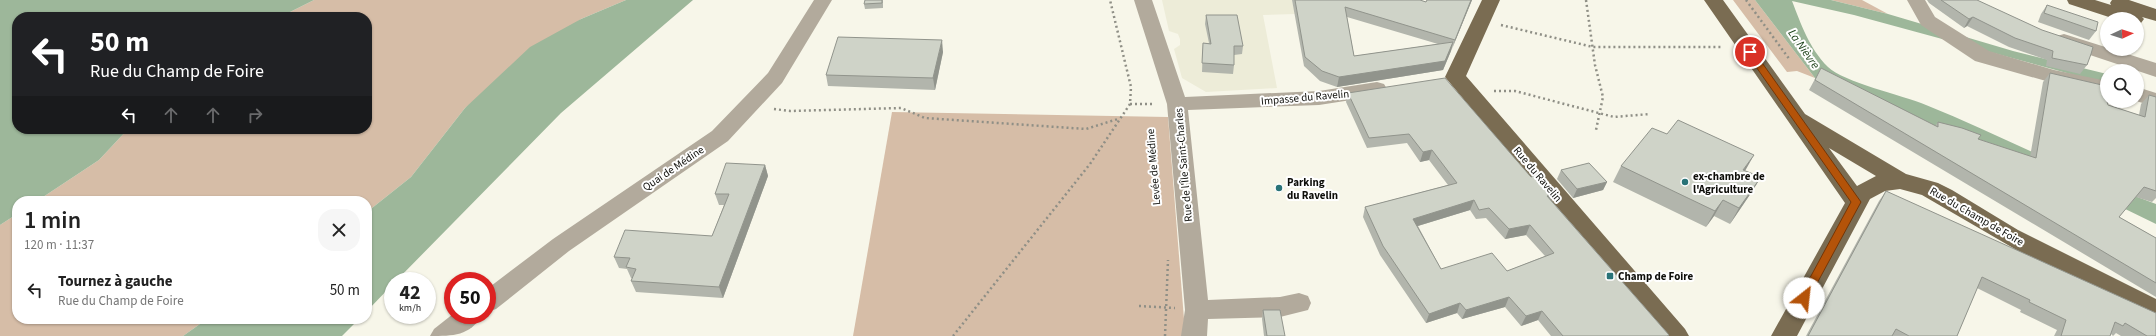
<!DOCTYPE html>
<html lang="fr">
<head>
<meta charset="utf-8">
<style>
	body { margin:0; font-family:"Source Sans 3",sans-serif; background:#f6f6f6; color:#222; height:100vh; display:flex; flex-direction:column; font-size:15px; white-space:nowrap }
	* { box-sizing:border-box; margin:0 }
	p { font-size:13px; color:#767676 }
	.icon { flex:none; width:22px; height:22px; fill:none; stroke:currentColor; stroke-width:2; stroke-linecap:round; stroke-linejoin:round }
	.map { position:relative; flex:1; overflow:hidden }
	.panel { position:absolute; left:12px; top:196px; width:360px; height:128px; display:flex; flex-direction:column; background:#fff; border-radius:16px; box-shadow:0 1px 3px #0004 }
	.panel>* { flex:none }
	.hud { position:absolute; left:12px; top:12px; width:360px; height:122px; border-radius:16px; box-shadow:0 1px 3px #0004; background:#202124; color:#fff; overflow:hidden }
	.needle { width:26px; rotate:87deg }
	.buttons { position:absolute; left:2100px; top:12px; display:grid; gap:8px }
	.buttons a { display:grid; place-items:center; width:44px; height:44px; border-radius:50%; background:#fff; box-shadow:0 1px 3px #0004; font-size:20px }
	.speed { position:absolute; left:384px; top:272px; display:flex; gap:8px; font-size:20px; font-weight:700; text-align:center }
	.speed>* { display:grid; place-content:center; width:52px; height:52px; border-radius:50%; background:#fff; box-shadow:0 1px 3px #0004; line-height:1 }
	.speed small { font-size:10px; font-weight:400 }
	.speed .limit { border:6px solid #d22; background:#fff; color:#111 }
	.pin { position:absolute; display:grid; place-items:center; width:34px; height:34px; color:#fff; margin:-17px; border:2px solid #fff; border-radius:50%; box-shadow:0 1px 4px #0007 }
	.me { position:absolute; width:44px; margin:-22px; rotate:29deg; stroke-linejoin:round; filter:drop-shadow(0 0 3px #0008) }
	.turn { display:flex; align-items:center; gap:14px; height:84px; padding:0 12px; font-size:18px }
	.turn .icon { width:52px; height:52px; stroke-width:2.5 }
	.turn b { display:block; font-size:28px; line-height:34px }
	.lanes { display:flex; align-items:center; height:38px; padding:0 12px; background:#0003; justify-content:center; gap:20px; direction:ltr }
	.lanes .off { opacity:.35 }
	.round { display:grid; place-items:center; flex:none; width:42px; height:42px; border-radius:16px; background:#f6f6f6 }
	.headline { display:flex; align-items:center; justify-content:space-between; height:68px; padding:0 12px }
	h1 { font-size:24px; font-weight:600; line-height:30px }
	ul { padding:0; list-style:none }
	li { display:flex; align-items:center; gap:12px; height:52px; padding:0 12px }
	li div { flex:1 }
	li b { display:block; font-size:15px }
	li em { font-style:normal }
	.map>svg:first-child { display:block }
	.built { fill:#edecd8 }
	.green { fill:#d6bda7 }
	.water { fill:#9db79a }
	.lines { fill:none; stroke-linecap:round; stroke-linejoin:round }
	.path { stroke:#8f8f86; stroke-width:2.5; stroke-dasharray:2 3; stroke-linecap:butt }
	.minor { fill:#b2aa9c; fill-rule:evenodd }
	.major { fill:#7a6c52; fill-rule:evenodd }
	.wall { fill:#b2b5ac; fill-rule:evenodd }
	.shaded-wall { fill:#91948c }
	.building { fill:#cfd3c8; stroke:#91948c; fill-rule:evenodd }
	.route { fill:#b45309; stroke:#753606 }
	.poi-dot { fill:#297378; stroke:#fff; stroke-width:1.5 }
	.labels { text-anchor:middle; stroke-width:4; stroke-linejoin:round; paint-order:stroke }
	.street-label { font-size:11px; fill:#0e0e0a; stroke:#fff }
	.poi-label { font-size:11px; font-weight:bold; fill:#0e0e0a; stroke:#fff; text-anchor:start }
	.water-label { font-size:12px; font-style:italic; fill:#193f16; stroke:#fff }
</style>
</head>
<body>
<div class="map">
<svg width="2156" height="336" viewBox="0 0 2156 336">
	<rect width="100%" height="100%" fill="#f7f6e9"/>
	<polygon class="built" points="1162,0 1292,0 1295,14 1263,15 1277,88 1206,92 1182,78 1174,49 1180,45 1180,39 1178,34 1169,31"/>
	<g class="green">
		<polygon points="314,0 626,0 581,19 465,108 411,177 367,212 367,201 37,201 99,160 128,129 367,129 367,17 280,17"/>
		<polygon points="1733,0 1755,0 1815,78 1797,71 1787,72"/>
		<polygon points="1831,0 1862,0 1888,14"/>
		<polygon points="892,112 1168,117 1184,319 1183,336 853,336"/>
		<polygon points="17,214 17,319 207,319 183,336 0,336 0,225"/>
	</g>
	<g class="water">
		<polygon points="0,0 314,0 280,17 17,17 17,129 128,129 99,160 37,201 17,201 17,214 0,225"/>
		<polygon points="626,0 693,0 561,113 396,281 393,281 393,284 367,311 367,212 411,177 465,108 530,47 581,19"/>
		<path d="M1755,0H1831L1888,14L2013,51L2107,74V84L1854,15L1792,1C1801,24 1809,48 1828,67C1843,82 1902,95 1926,105C2003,136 2077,176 2156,204V224L2080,187L1815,78Z"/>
		<polygon points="207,319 359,319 342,336 183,336"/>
	</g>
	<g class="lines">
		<g class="path">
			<polyline points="1586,0 1595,65 1603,97 1596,130"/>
			<polyline points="1746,0 1790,60"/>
			<polyline points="1501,25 1593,47 1723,47"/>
			<polyline points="1494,91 1515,91 1614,117 1650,114"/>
			<polyline points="1130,104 1153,104"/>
			<polyline points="774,109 790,111 901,108 925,118 1086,129 1118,119"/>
			<polyline points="1139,306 1175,308"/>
			<polyline points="953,336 1090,164 1130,104 1131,87 1110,0"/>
			<polyline points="1165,336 1168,260"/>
		</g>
		<g class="minor">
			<polygon points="814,0 832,0 782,83 728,141 569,251 496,309 487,312 487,289 553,239 712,131 768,73"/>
			<polygon points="1134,0 1152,0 1185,97 1319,91 1377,82 1384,84 1387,89 1384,94 1377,96 1319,105 1188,110 1208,300 1280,297 1299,293 1308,296 1311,303 1308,310 1280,317 1208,319 1207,336 1181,336 1185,310 1167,104"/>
			<polygon points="1907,0 1925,0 1935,17 1989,51 2054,70 2107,81 2107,95 2053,83 1975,61 1921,25"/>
			<polygon points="2064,34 2156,63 2156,77 2057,44 2054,40 2057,36"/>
			<polygon points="2137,87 2156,93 2156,107 2136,101"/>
			<path d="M453,314L482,315C470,336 453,336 430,336L434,329Z"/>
		</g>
		<g class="major">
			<polygon points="1482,0 1500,0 1466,76 1685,329 1689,336 1661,336 1445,77"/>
			<path d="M1704,0H1723L1805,114L1906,174L1938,183L1952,190L2018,230L2156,299V320L2020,252L1922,195L1900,189L1885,191L1870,199L1797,336H1771L1845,203ZM1829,148L1876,176L1857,186Z"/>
			<polygon points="2067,0 2095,0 2111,5 2110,3 2112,0 2129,0 2156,9 2156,21 2142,17 2144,19 2141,23 2137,24 2137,19 2115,19 2069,4"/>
		</g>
	</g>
	<g class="wall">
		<polygon points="883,0 883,8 865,9 864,4"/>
		<path d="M1292,0H1420L1426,2L1427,0H1472L1443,70L1337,87L1320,81L1304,66ZM1347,17L1438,44L1354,56Z"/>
		<polygon points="1927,0 1977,0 2087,65 2080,74 2046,66 2047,60 2009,47 1967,26 1964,28 1929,3"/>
		<polygon points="2047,5 2096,31 2089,40 2038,22 2041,14"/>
		<polygon points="1206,15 1243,46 1242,54 1234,55 1234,65 1233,74 1202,72 1203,43 1209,43 1205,24"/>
		<polygon points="943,52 935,90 828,86 826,75"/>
		<polygon points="1821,68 1935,126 1938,122 1978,139 2030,157 2043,82 2050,73 2108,105 2139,115 2141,104 2149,95 2156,97 2156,198 2152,202 2136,197 2119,217 2156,238 2156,297 1809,90"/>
		<path d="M1348,93L1551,200L1669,335L1668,336H1551L1538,320L1521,326L1505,307L1462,319L1457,313L1426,323L1380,255L1363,217L1365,207L1448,185L1429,160L1420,162L1407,143L1367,148L1346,102ZM1470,210L1476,219L1486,218L1505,239L1526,235L1545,256L1507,271L1441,269L1418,226Z"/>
		<polygon points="765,165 768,176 723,298 636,292 631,281 632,278 631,278 627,269 619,268 614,257 712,236 724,205 719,205 715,194"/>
		<polygon points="1621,166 1745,171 1761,177 1751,193 1730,224 1714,216 1706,227 1613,182"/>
		<polygon points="1561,170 1607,182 1603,190 1573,198 1557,179"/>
		<polygon points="1886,191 2156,336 2121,336 2116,333 2113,336 2111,334 2110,336 2054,336 2057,330 2020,312 2021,310 1977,288 1957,336 1806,336 1879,201"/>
		<polygon points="1263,310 1285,336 1264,336 1262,319"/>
	</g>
	<g class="shaded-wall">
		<polygon points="1471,0 1472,0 1452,49 1455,40"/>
		<polygon points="1973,17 1967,26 1964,28 1969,19"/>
		<polygon points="942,40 943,52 935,90 933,78"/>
		<polygon points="1453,42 1451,51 1443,70 1337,87 1339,77"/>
		<polygon points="1432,150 1429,160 1420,162 1423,152"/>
		<polygon points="1754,155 1745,171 1743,170"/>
		<polygon points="765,165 768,176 723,298 719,287"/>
		<polygon points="1761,177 1751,193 1730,224 1739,208"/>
		<polygon points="1607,182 1603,190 1573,198 1577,189"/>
		<polygon points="1553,194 1549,204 1547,196"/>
		<polygon points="1474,200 1470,210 1411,228 1413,219"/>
		<polygon points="1723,200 1714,216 1706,227 1715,211"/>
		<polygon points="1530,225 1526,235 1505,239 1509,229"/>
		<polygon points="1509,297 1505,307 1462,319 1466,310"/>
		<polygon points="1460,303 1457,313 1426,323 1429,314"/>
		<polygon points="1542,311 1538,320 1521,326 1526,316"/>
	</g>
	<g class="building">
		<polygon points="865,0 882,0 882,3 864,4"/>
		<polygon points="1295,0 1420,0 1426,2 1427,0 1471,0 1455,40 1345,7 1354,56 1453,42 1445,61 1339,77 1322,71 1305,57"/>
		<polygon points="1941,0 1977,0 2042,30 2093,47 2091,54 2087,65 2052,58 2053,51 2015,38 1973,17 1969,19"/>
		<polygon points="2047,5 2098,22 2096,31 2044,13"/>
		<polygon points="1206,15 1237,15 1243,46 1234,46 1234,65 1202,63 1203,43 1211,44"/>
		<polygon points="838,37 942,40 933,78 826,75"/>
		<polygon points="1821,68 1938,127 1938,122 1962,128 1981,135 1978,139 2036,158 2050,73 2102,85 2108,105 2145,117 2149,95 2156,97 2156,191 2144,187 2119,217 2156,238 2156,283 1815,80"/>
		<path d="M1445,78L1531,177L1537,175L1553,194L1547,196L1669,335L1667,336H1563L1542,311L1526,316L1509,297L1466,310L1460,303L1429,314L1383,246L1365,207L1457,183L1432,150L1423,152L1409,134L1369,138L1348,93ZM1474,200L1479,210L1489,208L1509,229L1530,225L1554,253L1507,271L1492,253L1441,269L1413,219Z"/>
		<polygon points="1678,120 1754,155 1743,170 1761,177 1739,208 1723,200 1715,211 1621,166 1652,128 1667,134"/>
		<polygon points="726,163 765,165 719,287 631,281 636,269 626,267 630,258 614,257 625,230 712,236 729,194 715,194"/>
		<polygon points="1589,163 1607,182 1577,189 1561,170"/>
		<polygon points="1886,191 2156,313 2156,336 2147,336 2125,323 2123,326 2115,322 2110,336 2061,336 2066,320 2029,302 2030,300 1982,277 1957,336 1909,336 1896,329 1892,336 1808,336"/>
		<polygon points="1263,310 1280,310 1285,336 1267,336"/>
	</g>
	<polygon class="route" points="1750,49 1753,50 1861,202 1808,300 1804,301 1799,298 1851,202 1747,54 1746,52"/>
	<g class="poi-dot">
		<circle cx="1685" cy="182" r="4"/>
		<circle cx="1279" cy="188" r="4"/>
		<rect x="1606" y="272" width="8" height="8" rx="2"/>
	</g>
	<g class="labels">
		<g class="street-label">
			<text transform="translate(1305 97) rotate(-5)" y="4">Impasse du Ravelin</text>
			<text transform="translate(1183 165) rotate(-95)" y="4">Rue de l'Île Saint-Charles</text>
			<text transform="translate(1153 167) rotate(-95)" y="4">Levée de Médine</text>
			<text transform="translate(673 168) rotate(-34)" y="4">Quai de Médine</text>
			<text transform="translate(1538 174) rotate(50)" y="4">Rue du Ravelin</text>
			<text transform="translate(1977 216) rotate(30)" y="4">Rue du Champ de Foire</text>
		</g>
		<g class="poi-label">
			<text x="1693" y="180">ex-chambre de<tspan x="1693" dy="13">l'Agriculture</tspan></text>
			<text x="1287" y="186">Parking<tspan x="1287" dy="13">du Ravelin</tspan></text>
			<text x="1618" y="280">Champ de Foire</text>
		</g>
		<g class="water-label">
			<text transform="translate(1804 49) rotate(55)" y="4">La Nièvre</text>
		</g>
	</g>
</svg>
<div class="buttons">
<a><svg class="needle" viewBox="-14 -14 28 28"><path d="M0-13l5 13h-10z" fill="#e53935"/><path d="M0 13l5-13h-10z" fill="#767676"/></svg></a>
<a><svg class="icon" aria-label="search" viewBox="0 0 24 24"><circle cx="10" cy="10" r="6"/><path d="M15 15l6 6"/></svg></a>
</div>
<div class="speed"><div>42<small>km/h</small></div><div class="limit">50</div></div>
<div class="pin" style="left:1750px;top:52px;background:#d93025"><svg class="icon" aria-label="arrive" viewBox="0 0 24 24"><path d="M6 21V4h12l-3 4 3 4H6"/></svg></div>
<svg class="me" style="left:1804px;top:298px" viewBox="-20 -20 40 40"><circle r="19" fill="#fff"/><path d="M0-13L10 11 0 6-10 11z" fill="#b45309"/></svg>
<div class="hud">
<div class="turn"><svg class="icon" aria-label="left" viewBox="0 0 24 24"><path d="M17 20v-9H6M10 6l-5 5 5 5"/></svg><div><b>50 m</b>Rue du Champ de Foire</div></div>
<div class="lanes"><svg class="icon" aria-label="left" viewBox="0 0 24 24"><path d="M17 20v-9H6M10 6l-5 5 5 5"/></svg><svg class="icon off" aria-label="ahead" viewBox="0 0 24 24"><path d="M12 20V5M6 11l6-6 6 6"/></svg><svg class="icon off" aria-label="ahead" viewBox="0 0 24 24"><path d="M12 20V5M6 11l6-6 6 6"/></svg><svg class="icon off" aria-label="right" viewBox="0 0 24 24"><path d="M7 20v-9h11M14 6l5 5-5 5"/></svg></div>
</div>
<section class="panel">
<div class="headline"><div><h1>1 min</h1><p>120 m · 11:37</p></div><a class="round"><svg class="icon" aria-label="close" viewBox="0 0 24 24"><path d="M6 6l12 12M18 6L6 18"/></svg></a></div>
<ul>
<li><svg class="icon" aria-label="left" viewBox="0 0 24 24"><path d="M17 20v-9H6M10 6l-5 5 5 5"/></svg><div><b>Tournez à gauche</b><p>Rue du Champ de Foire</p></div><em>50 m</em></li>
</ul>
</section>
</div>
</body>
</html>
